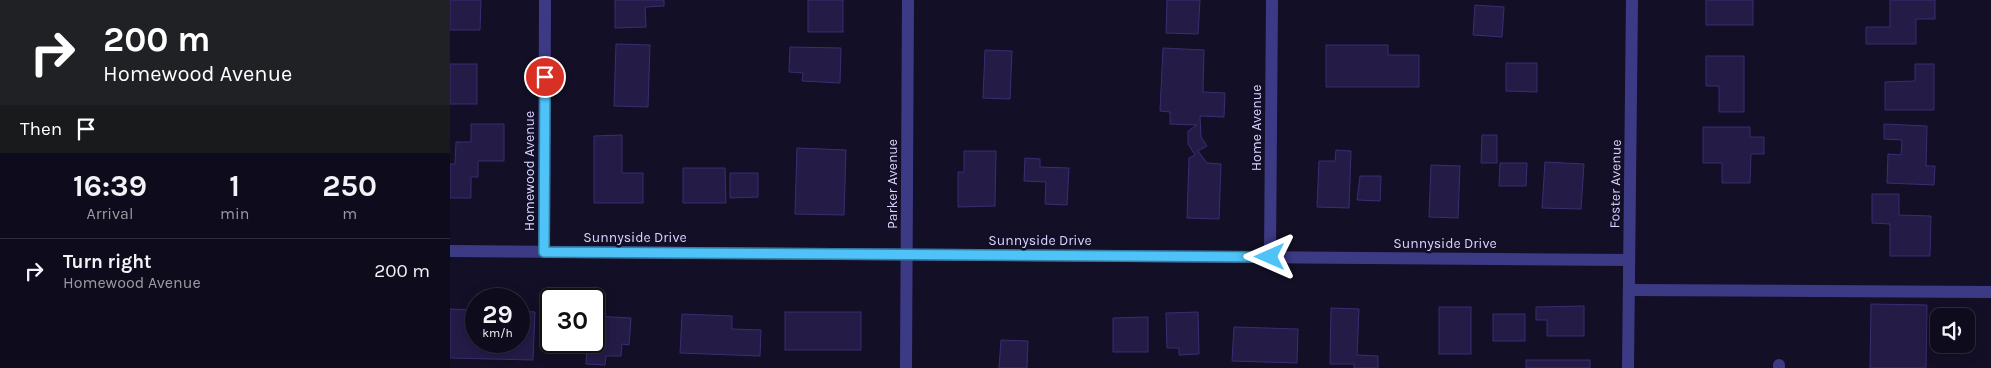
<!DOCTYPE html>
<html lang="en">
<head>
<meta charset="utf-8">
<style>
	body { margin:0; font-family:Karla,sans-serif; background:#171425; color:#f1f3f6; height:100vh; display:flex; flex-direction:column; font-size:19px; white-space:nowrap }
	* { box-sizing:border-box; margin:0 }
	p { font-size:16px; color:#9b9ba3 }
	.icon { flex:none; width:28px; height:28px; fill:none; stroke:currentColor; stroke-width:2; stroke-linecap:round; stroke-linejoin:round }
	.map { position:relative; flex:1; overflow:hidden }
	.sheet { display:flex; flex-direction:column; background:#0e0b1c; width:450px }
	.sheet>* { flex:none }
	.top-card { background:#202124; color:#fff; overflow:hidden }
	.buttons { position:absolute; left:1480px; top:308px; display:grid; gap:10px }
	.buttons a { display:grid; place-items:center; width:45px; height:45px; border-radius:10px; background:#0e0b1c; box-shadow:0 2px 12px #0003,0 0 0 1px #2e2b3b; font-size:25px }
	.speed { position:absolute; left:15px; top:288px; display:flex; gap:10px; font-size:25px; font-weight:700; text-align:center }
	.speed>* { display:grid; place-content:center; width:65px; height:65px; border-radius:50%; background:#0e0b1c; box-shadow:0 2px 12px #0003,0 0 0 1px #2e2b3b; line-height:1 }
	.speed small { font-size:12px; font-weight:400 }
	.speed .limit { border:2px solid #111; border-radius:8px; background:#fff; color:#111 }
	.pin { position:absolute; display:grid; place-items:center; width:42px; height:42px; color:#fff; margin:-21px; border:2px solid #fff; border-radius:50%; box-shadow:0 1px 5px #0007 }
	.me { position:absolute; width:55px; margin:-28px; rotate:270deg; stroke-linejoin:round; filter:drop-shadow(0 0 4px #0008) }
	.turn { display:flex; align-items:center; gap:18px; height:105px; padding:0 20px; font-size:22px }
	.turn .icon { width:65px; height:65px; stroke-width:2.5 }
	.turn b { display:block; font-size:35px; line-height:42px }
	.then { display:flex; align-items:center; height:48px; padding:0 20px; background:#0003; gap:10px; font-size:19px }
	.eta { display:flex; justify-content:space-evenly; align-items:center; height:85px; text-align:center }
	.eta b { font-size:30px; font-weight:700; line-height:35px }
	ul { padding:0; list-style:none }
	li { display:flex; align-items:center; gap:15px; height:65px; padding:0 20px; border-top:1px solid #2e2b3b }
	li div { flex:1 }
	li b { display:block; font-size:19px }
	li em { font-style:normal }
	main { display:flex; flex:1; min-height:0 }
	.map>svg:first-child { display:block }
	.building { fill:#241b47; stroke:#3b2d73 }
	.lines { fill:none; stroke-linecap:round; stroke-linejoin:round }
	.lane { stroke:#3d3a85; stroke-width:12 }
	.street { stroke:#3d3a85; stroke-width:12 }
	.route-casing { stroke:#337fa1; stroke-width:12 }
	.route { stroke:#4fc3f7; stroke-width:9 }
	.labels { text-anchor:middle; stroke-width:5; stroke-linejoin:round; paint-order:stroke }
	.street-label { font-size:14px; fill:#d9d4ff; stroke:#130f26 }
</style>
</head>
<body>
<main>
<section class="sheet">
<div class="top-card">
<div class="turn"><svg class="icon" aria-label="right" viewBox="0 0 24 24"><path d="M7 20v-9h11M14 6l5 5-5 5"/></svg><div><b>200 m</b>Homewood Avenue</div></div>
<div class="then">Then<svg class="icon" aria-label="arrive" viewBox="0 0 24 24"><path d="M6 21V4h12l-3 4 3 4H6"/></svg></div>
</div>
<div class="eta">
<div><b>16:39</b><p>Arrival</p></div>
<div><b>1</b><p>min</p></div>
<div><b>250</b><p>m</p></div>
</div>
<ul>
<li><svg class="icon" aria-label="right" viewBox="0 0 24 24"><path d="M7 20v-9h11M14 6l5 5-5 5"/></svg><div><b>Turn right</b><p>Homewood Avenue</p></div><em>200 m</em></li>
</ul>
</section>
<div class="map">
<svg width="1541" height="368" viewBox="0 0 1541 368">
	<rect width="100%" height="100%" fill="#130f26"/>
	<g class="building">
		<polygon points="0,0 31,0 30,30 0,30"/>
		<polygon points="165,0 214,0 214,6 195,7 196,27 165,28"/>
		<rect x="358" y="0" width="35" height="32"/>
		<polygon points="717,0 750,0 748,34 716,33"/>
		<rect x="1256" y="0" width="47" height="25"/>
		<polygon points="1440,0 1485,0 1485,19 1466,19 1466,44 1416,44 1416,27 1440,27"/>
		<polygon points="1025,5 1054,7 1052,37 1023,35"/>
		<polygon points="166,44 200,45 198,107 164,106"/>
		<polygon points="876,45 938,45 938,55 969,55 969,87 876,87"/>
		<polygon points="340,47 391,48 390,83 352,81 353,73 339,72"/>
		<polygon points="713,48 754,50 753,92 775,93 774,117 750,116 751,137 757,146 748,151 757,163 771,164 769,219 737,218 739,158 745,155 738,144 738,131 747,125 720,124 720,112 710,111"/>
		<polygon points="535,50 562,51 560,99 533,98"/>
		<polygon points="1256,56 1294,56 1294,112 1269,112 1269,86 1256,86"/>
		<polygon points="1056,63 1087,63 1087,92 1056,91"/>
		<rect x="0" y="64" width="27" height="40"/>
		<polygon points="1465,64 1484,64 1484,110 1435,110 1435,82 1465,81"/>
		<polygon points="21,124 54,124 54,161 28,161 28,177 21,177 21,198 0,198 0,164 5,164 6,142 21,142"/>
		<polygon points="1434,124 1477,126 1476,166 1485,166 1484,185 1437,183 1438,154 1451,155 1452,140 1434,139"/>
		<polygon points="1253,127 1300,127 1300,137 1314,137 1314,154 1301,154 1300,183 1272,183 1272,163 1253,163"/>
		<polygon points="172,135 172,173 193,173 193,203 144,203 144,136"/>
		<polygon points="1032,135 1047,135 1047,163 1031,163"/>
		<polygon points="347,148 396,150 394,215 345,214"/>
		<polygon points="886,150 901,151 899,208 867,207 869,161 885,161"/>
		<polygon points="514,151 546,151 545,206 508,207 508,172 514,172"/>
		<polygon points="575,158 590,159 590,167 619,168 617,205 595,204 596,182 574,181"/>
		<polygon points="1095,162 1134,164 1131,209 1092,208"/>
		<polygon points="1050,163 1077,163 1076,186 1049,186"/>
		<polygon points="981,165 1010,166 1008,218 979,217"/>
		<polygon points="233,168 275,168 276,203 233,203"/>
		<polygon points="280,173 308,173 308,197 280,198"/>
		<polygon points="910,176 931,176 930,201 907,200"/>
		<polygon points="1422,194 1449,194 1449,215 1481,216 1480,256 1440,256 1440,224 1422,223"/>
		<polygon points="1421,304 1477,305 1476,368 1420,368"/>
		<polygon points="1134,306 1134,336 1097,336 1097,320 1086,320 1086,307"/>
		<rect x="989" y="307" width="32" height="47"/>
		<polygon points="881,308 909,309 907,355 928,356 928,368 904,368 904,364 880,364"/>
		<polygon points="0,309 26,310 26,341 69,341 69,311 85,312 83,360 0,358"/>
		<rect x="335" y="312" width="76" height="38"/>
		<polygon points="748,312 749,354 729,355 729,348 717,348 716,313"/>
		<polygon points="232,314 282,316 282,329 311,330 310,356 230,353"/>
		<rect x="1043" y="314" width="32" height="27"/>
		<polygon points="144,316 181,318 179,345 172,344 171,356 156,356 155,365 136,364 137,345 118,344 118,341 144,341"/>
		<polygon points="698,317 698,352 663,352 663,318"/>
		<polygon points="784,327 848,329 847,363 782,361"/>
		<polygon points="551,340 578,341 577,368 549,368"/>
		<rect x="1076" y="360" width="64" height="8"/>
	</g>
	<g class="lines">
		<g class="lane">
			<polyline points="1179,290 1541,292"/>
			<polyline points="1329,368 1329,365"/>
		</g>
		<g class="street">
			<polyline points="0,251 1179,260"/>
			<polyline points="94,252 95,0"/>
			<polyline points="820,257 822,0"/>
			<polyline points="456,368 458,0"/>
			<polyline points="1178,368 1182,0"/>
		</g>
	</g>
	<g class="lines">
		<g class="route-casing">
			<polyline id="route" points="95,77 94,252 820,257"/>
		</g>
		<use href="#route" class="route"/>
	</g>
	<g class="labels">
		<g class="street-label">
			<text transform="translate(806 128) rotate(-90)" y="5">Home Avenue</text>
			<text transform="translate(79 171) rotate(-90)" y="5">Homewood Avenue</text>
			<text transform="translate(442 184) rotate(-90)" y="5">Parker Avenue</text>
			<text transform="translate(1165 184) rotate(-89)" y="5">Foster Avenue</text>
			<text x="185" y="242">Sunnyside Drive</text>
			<text x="590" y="245">Sunnyside Drive</text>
			<text x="995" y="248">Sunnyside Drive</text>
		</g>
	</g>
</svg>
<div class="buttons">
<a><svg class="icon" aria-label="sound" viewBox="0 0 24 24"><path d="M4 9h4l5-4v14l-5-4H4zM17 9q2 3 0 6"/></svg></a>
</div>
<div class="speed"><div>29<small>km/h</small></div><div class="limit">30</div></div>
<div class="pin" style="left:95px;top:77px;background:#d93025"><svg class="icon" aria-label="arrive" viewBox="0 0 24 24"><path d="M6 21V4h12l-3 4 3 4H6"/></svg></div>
<svg class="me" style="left:820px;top:257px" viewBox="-20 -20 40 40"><path d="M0-17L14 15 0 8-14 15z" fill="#4fc3f7" stroke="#fff" stroke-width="4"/></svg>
</div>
</main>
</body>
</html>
